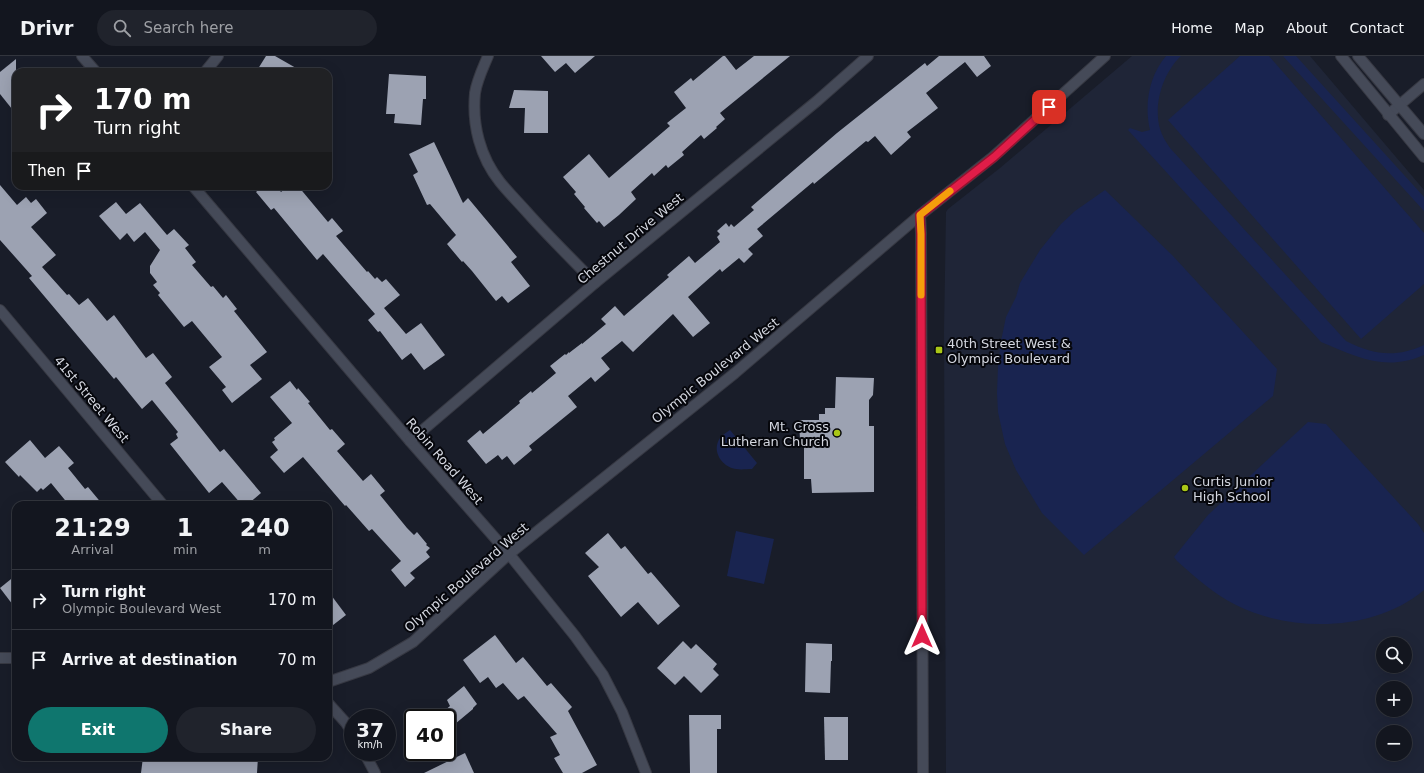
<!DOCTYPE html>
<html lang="en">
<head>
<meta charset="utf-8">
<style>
	body { margin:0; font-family:"DejaVu Sans",sans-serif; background:#20232c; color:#f1f3f6; height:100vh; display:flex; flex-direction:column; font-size:15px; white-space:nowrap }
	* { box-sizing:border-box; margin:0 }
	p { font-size:13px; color:#9d9fa4 }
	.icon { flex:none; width:22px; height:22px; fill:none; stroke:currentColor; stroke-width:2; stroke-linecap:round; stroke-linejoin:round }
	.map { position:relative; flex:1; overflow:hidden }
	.side { position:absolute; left:12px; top:445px; width:320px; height:260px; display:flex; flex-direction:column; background:#13161f; border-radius:12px; box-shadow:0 4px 16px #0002,0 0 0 1px #32353d }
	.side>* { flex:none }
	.top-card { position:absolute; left:12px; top:12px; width:320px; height:122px; border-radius:12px; box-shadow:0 4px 16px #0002,0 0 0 1px #32353d; background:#202124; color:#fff; overflow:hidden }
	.controls { position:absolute; left:1376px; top:581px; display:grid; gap:8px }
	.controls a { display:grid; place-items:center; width:36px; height:36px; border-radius:50%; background:#13161f; box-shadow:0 4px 16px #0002,0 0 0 1px #32353d; font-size:20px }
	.speed { position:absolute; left:344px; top:653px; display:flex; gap:8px; font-size:20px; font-weight:700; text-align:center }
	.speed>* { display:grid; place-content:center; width:52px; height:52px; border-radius:50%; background:#13161f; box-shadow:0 4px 16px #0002,0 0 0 1px #32353d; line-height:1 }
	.speed small { font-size:10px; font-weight:400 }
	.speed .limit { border:2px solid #111; border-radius:6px; background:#fff; color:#111 }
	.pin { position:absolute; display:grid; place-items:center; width:34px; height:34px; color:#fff; margin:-17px; border-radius:8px; box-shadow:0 2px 6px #0006 }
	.me { position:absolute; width:44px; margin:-22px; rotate:0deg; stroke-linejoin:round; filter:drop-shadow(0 0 3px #0008) }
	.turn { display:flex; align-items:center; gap:14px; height:84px; padding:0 16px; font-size:18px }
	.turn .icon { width:52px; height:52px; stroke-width:2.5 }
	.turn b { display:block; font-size:28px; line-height:34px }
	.then { display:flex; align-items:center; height:38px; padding:0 16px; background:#0003; gap:8px; font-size:15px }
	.eta { display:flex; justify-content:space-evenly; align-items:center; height:68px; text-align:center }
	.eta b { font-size:24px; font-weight:700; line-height:28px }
	.button { display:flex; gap:8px; margin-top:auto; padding:8px 16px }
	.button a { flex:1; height:46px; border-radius:24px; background:#0f766e; color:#fff; font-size:16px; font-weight:700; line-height:46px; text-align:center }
	.button a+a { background:#20232c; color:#f1f3f6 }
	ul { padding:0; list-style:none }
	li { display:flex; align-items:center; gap:12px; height:60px; padding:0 16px; border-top:1px solid #32353d }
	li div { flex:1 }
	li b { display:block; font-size:15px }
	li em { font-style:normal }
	header { display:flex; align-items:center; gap:24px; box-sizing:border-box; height:56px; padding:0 20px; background:#13161f; border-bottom:1px solid #32353d }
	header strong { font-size:19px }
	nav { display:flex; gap:22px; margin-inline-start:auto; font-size:14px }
	.search { width:280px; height:36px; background:#20232c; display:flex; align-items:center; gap:10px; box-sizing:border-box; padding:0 14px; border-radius:22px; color:#9d9fa4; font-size:15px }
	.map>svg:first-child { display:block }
	.built { fill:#1f2537; fill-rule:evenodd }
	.green { fill:#192450 }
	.building { fill:#9ca2b2 }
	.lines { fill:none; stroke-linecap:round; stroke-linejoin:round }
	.minor-casing { stroke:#373943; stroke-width:12 }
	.tertiary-casing { stroke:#373943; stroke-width:12 }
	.minor { stroke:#454a58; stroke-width:10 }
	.tertiary { stroke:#454a58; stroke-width:10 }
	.route-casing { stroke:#92132f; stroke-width:10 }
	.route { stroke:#e11d48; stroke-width:7 }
	.slow { stroke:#f59e0b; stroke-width:7 }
	.poi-dot { fill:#aac717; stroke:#06070c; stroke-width:1.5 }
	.labels { text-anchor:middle; stroke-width:4; stroke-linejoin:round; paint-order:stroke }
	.street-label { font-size:13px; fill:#d5d8e1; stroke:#06070c }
	.poi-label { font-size:13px; fill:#d5d8e1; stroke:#06070c; text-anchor:start }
</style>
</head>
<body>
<header>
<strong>Drivr</strong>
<div class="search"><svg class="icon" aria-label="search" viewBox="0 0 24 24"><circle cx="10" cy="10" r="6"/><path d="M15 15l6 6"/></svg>Search here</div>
<nav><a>Home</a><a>Map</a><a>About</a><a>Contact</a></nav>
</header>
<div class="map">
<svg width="1424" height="717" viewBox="0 0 1424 717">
	<rect width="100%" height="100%" fill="#191d29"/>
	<path class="built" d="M1132,0H1310L1424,134V717H946L944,276L946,156L948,153L1000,112ZM1383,588H1405V610H1383ZM1383,632H1405V654H1383ZM1383,676H1405V698H1383Z"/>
	<g class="green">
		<path d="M1166,0H1181C1163,17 1153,48 1160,73C1162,80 1166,86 1170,92L1346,285C1373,299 1396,302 1424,289V299C1385,316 1357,301 1321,286L1128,74L1130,72L1142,76L1150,74C1144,48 1149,20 1166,0Z"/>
		<polygon points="1240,0 1269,0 1424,177 1424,228 1361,283 1168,64"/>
		<polygon points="1283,0 1296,0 1424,141 1424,155"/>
		<polygon points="1105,134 1173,200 1277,313 1273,340 1084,499 1042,457 1016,414 1005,388 998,356 997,337 998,311 1001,285 1006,261 1016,241 1020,227 1040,194 1061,168 1075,155"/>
		<path d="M1308,366L1326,368L1418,468L1424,477V534C1374,576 1292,577 1236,549C1214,538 1196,522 1177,505L1174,501L1208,459Z"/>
		<path d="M730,374L757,407L752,413C747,413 741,414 736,413C722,411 711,395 720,382C722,379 726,377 730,374Z"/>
		<polygon points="736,475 774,483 764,528 727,520"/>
	</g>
	<g class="building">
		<polygon points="266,0 275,0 303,16 256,16"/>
		<polygon points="541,0 595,0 575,17 566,7 555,16"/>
		<polygon points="723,0 725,0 736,14 754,0 790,0 720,57 725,63 716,71 717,72 704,83 701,79 682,96 684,99 668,112 666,109 654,120 652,117 631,136 636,143 619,159 604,171 599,165 597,167 584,152 585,151 574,138 576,136 563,121 589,98 609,122 670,70 667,67 686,52 674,36 691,22 693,25"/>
		<polygon points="939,0 984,0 991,10 977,21 965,6 926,37 938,52 907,76 911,81 891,99 875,80 868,86 866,85 814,128 813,126 757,173 763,180 748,193 753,198 744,207 739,202 722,216 720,213 688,241 710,267 693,281 673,258 633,296 622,285 601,302 610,313 595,326 591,321 568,340 577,351 529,390 532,394 514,409 507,400 502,404 498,399 486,408 467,385 480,374 483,378 520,347 519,345 531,335 532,337 556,317 550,310 565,298 566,299 569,296 569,297 582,287 582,288 606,268 601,263 615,250 624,260 669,221 667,219 689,200 695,207 720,186 717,181 720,178 717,175 726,167 729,171 731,168 734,171 754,154 751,151 837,77 925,7 927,10"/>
		<polygon points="16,3 16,58 0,38 0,16"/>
		<polygon points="389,18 426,20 426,43 423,43 421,69 394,67 395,58 386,58"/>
		<polygon points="514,34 548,35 548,77 524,77 525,52 509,52"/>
		<polygon points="434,86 463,147 468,142 517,201 511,206 530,230 508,247 502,240 496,245 472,215 463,205 462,206 447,188 456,179 430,148 427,149 413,119 418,116 409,98"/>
		<polygon points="0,129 17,149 26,141 31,147 36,143 47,157 31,171 56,199 42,211 67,239 69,238 79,249 88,242 107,265 114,259 146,302 153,297 172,321 165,327 220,396 224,393 261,437 247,449 242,449 222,426 209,437 170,388 178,382 176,378 178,376 152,344 142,353 116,321 114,323 29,222 32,220 0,184"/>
		<polygon points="263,130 276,130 281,136 288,130 298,130 328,166 332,162 343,175 336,180 367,216 368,215 375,223 377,221 382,226 386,223 400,239 384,252 406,278 421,267 445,299 424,314 411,297 402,304 380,275 378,276 368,264 375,258 342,220 323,198 317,204 274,152 271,154 256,136"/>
		<polygon points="116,146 126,158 140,147 167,179 174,173 189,189 185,192 196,206 192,209 211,231 213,230 223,242 226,239 237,253 234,255 267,296 250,309 262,323 232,347 222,334 226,331 209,311 222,301 192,265 184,271 158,239 160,237 153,229 157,226 150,217 150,210 160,194 145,176 134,186 127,177 120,184 99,160"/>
		<polygon points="836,321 874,322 873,339 869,344 869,370 874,370 874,436 812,437 811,423 804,423 804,384 800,384 799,364 819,364 819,358 825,358 825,352 835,352"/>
		<polygon points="290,325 297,334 298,332 310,346 308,347 330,374 332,373 345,388 337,395 363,425 371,418 385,435 380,439 407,472 414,479 417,476 427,488 426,489 430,492 426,496 430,501 410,517 415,522 405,531 391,514 401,505 372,473 369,475 346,449 345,450 303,401 284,417 270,401 278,394 272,386 275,384 274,382 292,367 270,341"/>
		<polygon points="30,384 45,402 59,390 74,407 68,412 85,433 88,431 103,449 69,449 51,427 43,434 41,432 37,436 20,419 19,421 5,406"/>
		<polygon points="608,477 621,493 625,490 648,518 651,516 680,550 658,569 638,546 621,561 588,520 599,511 585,497"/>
		<polygon points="16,519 16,553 0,532"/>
		<polygon points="328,535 346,559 328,573"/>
		<polygon points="495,579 516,607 523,601 547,630 551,627 572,651 568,655 597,709 582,717 563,717 554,702 560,699 550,681 557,678 524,640 518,644 503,627 496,632 488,621 480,627 463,604"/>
		<polygon points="683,585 691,593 696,588 717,608 713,613 719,619 701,637 684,620 675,629 657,612"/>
		<polygon points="806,587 832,588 832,605 831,605 830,637 805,636"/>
		<polygon points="464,630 477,648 473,652 473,653 455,668 444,655 450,650 447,644"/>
		<polygon points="689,659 721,659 721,673 717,673 717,717 690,717"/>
		<polygon points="824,661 848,661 848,704 825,704"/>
		<polygon points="465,697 474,717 424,717"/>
		<polygon points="143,701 258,701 257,717 141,717"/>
	</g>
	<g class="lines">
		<g class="minor-casing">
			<g id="minor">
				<polyline points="82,0 96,16"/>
				<path d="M488,0C483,12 477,24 475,37C472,69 480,101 500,126C508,136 517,145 526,155C548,180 572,203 595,227"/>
				<polyline points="205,16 218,0"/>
				<polyline points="1388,59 1424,28"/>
				<polyline points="193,130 410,385 509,498 575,580 603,619 622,656 646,717"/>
				<polyline points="0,254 163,449"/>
				<polyline points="410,385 595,227 817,45 868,0"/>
				<polyline points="0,602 16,602"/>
				<polyline points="328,626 369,612 413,586 509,498 735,317 920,159"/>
				<polyline points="328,647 346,667 353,678"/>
				<polyline points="364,696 375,717"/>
			</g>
		</g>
		<g class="tertiary-casing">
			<g id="tertiary">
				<polyline points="1341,0 1424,101"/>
				<polyline points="1358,0 1424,78"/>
				<polyline points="923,717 921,177 920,159 993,101 1105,0"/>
			</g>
		</g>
		<use href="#minor" class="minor"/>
		<use href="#tertiary" class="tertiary"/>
	</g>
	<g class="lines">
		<g class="route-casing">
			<polyline id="route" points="922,580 921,178 920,159 994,101 1049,51"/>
		</g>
		<use href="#route" class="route"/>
		<polyline class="slow" points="921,239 921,178 920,159 950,135"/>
	</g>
	<g class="poi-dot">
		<rect x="935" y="290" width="8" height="8" rx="2"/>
		<circle cx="837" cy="377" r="4"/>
		<circle cx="1185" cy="432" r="4"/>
	</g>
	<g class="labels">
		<g class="street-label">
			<text transform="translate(630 182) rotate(-40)" y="5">Chestnut Drive West</text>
			<text transform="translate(715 314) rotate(-39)" y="5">Olympic Boulevard West</text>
			<text transform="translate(92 343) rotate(50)" y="5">41st Street West</text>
			<text transform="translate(445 405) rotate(49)" y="5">Robin Road West</text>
			<text transform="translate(466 521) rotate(-41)" y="5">Olympic Boulevard West</text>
		</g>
		<g class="poi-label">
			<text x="947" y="292">40th Street West &amp;<tspan x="947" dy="15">Olympic Boulevard</tspan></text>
			<text x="829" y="375" text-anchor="end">Mt. Cross<tspan x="829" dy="15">Lutheran Church</tspan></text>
			<text x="1193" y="430">Curtis Junior<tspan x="1193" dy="15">High School</tspan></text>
		</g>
	</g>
</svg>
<div class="controls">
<a><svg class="icon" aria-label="search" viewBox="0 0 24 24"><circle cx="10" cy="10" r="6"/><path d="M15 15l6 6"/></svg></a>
<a>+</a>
<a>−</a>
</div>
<div class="speed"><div>37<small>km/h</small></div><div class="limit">40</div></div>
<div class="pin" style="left:1049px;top:51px;background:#d93025"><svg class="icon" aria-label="arrive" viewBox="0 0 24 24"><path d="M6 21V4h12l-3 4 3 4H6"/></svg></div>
<svg class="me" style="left:922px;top:580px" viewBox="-20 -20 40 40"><path d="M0-17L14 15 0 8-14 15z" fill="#e11d48" stroke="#fff" stroke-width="4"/></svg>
<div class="top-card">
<div class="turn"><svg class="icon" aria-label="right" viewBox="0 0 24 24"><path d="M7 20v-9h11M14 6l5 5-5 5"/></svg><div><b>170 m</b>Turn right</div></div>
<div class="then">Then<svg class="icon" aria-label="arrive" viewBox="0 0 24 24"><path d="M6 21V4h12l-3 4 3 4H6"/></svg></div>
</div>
<section class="side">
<div class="eta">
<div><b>21:29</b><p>Arrival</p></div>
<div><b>1</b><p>min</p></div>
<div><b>240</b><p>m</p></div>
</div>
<ul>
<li><svg class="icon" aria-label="right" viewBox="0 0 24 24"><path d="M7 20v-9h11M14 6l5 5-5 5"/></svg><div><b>Turn right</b><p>Olympic Boulevard West</p></div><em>170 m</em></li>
<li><svg class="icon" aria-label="arrive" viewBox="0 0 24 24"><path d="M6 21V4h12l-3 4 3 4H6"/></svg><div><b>Arrive at destination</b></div><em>70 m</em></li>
</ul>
<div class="button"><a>Exit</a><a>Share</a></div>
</section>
</div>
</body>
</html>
